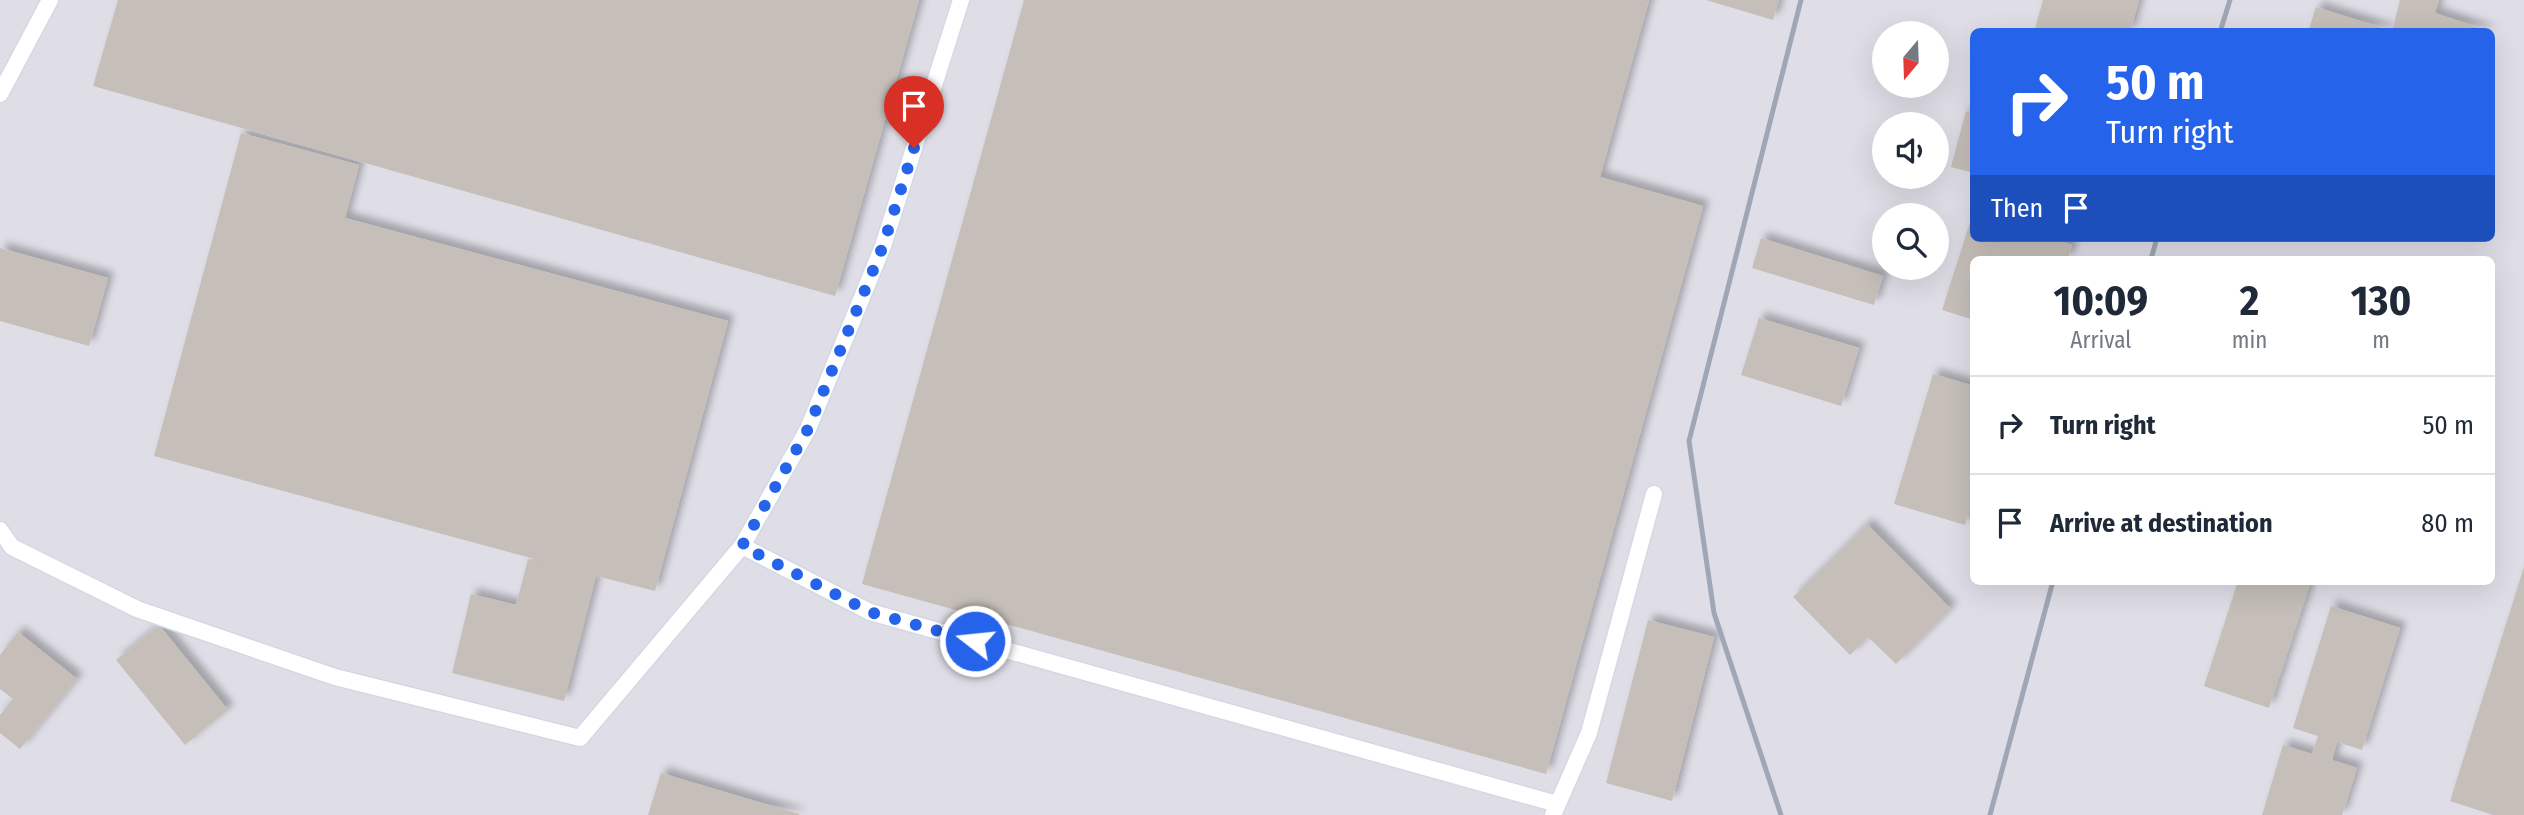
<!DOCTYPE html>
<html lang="en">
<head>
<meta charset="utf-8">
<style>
	body { margin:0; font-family:"Fira Sans Condensed",sans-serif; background:#f2f2f3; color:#1f2937; height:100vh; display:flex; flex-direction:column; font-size:26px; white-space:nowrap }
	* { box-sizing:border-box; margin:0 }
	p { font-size:23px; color:#747a83 }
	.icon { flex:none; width:38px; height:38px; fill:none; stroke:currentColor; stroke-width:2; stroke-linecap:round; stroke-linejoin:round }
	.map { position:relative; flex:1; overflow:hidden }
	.sheet { position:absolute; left:1970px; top:256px; width:525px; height:329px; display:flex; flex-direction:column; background:#fff; border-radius:10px; box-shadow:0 7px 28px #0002 }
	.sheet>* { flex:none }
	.banner { position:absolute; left:1970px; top:28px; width:525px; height:214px; border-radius:10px; box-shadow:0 7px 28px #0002; background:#2563eb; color:#fff; overflow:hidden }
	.needle { width:46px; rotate:199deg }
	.buttons { position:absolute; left:1872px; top:21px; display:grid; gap:14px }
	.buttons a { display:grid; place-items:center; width:77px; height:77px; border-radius:50%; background:#fff; box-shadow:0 7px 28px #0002; font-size:35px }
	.pin { position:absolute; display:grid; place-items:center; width:60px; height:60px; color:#fff; margin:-72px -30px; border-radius:50% 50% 50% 0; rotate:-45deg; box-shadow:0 0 7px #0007 }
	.pin .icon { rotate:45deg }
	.me { position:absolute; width:77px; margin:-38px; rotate:286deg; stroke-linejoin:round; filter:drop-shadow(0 0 5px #0008) }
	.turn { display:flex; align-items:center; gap:24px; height:147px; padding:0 21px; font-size:32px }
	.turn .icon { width:91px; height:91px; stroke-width:2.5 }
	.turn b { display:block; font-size:49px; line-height:60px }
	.then { display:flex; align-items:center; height:66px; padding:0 21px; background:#0003; gap:14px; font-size:26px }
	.eta { display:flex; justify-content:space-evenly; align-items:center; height:119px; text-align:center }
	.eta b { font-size:42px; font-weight:700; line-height:49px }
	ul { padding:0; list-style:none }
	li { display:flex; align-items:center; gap:21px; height:98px; padding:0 21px; border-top:2px solid #e0e1e3 }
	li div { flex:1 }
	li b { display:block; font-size:26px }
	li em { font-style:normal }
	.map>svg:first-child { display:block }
	.industrial { fill:#dfdee7; fill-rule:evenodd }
	.building { fill:#c6bfb9; filter:url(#shadow) }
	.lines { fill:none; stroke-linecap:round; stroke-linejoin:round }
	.service-casing { stroke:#d2d9e5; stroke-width:19 }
	.service { stroke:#fff; stroke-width:16 }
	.rail { stroke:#9fa7b7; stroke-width:5 }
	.route { stroke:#2563eb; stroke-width:12; stroke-dasharray:0 21.6 }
</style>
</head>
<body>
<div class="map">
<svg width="2524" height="815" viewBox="0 0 2524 815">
	<defs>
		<filter id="shadow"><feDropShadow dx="6" dy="-6" stdDeviation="3.5" flood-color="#0004"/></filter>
	</defs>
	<rect width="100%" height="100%" fill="#eee4dd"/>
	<path class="industrial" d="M0,0H2524V815H0ZM1974,32H2492V238H1974ZM1885,33H1937V86H1885ZM1885,124H1937V177H1885ZM1885,215H1937V268H1885ZM1974,259H2492V581H1974Z"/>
	<g class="building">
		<polygon points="118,0 919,0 835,296 93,86"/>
		<polygon points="1024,0 1649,0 1600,177 1703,206 1546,774 862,584"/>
		<polygon points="1706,0 1779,0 1773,20"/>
		<polygon points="2043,0 2139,0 2130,32 2034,32"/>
		<polygon points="2400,0 2439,0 2435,13 2491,32 2392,32"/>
		<polygon points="2316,7 2392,31 2392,32 2308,32"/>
		<polygon points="1966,111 1974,114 1974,173 1951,167"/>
		<polygon points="241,133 359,165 345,218 728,321 655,591 596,576 564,701 452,673 471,594 516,605 528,559 553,564 154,456"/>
		<polygon points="1973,213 1974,238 2052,238 2072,245 2068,259 1974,259 1974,320 1942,310"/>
		<polygon points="1761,238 1883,276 1874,305 1752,268"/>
		<polygon points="0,248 108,278 89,346 0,321"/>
		<polygon points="1759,318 1859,348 1841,406 1741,375"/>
		<polygon points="1933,374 1974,386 1974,495 1965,525 1894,504"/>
		<polygon points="1867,524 1951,609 1896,664 1868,637 1850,655 1793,597"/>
		<polygon points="2524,567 2524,815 2493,815 2450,801"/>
		<polygon points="2238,581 2311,581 2269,708 2204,686"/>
		<polygon points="2331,606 2400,628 2362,750 2337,742 2332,760 2357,768 2342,815 2262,815 2283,745 2312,754 2318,736 2293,728"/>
		<polygon points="1648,620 1714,637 1672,801 1606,783"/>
		<polygon points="159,625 228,710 185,745 116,660"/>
		<polygon points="18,632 77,679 20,749 0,733 0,715 13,699 0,689 0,655"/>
		<polygon points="661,773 799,814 799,815 648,815"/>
	</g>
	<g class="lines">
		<g class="service-casing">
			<g id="service">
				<polyline points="0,94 50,0"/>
				<polyline points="0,530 12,547 137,609 335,677 580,738 742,546 808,429 883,246 961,0"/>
				<polyline points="742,546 870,612 1557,804"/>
				<polyline points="1553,815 1589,733 1654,494"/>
			</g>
		</g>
		<use href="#service" class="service"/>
		<g class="rail">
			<polyline points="2220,32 2230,0"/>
			<polyline points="2151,259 2157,238"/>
			<polyline points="1781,815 1714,613 1689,441 1801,0"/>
			<polyline points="1990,815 2053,581"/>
		</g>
	</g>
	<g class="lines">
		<polyline class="route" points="914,148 883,246 808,429 742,546 870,612 975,641"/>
	</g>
</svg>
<div class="buttons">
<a><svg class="needle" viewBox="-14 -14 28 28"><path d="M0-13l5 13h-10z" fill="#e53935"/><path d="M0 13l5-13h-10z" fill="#747a83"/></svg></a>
<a><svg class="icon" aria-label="sound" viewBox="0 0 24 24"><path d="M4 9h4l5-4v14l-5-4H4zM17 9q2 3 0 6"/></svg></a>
<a><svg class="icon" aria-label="search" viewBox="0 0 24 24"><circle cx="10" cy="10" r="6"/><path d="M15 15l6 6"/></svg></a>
</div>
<div class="pin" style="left:914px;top:148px;background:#d93025"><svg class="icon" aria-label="arrive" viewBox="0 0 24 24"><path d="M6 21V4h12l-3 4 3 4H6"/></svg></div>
<svg class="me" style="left:975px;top:641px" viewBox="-20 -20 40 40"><circle r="17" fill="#2563eb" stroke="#fff" stroke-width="3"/><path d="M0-11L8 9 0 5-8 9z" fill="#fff"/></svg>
<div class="banner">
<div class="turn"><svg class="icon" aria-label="right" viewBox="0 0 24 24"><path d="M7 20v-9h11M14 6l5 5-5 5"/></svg><div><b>50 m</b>Turn right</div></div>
<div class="then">Then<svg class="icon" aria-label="arrive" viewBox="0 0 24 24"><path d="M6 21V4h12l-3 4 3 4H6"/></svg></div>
</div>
<section class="sheet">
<div class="eta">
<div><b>10:09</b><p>Arrival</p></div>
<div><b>2</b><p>min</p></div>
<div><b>130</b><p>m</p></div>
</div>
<ul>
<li><svg class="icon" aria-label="right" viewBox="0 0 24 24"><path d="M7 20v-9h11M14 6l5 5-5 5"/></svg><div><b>Turn right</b></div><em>50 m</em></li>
<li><svg class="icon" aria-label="arrive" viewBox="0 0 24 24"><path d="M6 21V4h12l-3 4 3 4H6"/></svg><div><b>Arrive at destination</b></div><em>80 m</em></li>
</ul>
</section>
</div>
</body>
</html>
